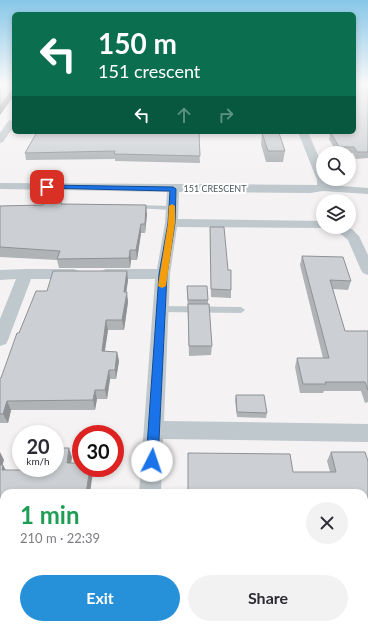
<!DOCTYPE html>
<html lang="en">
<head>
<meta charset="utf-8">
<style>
	body { margin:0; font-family:Lato,sans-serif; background:#f2f2f3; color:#2b2b33; height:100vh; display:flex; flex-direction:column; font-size:15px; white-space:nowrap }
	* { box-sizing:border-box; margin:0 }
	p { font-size:13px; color:#7c7c81 }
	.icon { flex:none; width:22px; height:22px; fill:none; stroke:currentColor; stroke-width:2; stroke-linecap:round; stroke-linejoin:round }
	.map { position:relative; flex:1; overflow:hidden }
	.drawer { position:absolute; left:0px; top:489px; width:368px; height:140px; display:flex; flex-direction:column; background:#fff; border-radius:12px 12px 0 0; box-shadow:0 2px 6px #0003 }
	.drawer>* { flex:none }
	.guide { position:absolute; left:12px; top:12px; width:344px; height:122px; border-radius:6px; box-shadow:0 2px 6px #0003; background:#0b6e4f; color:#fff; overflow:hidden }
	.fabs { position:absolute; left:316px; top:146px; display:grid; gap:8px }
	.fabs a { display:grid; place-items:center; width:40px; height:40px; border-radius:50%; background:#fff; box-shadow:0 2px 6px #0003; font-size:20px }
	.speed { position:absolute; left:12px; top:425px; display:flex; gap:8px; font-size:20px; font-weight:700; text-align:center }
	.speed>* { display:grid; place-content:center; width:52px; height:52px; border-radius:50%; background:#fff; box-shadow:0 2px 6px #0003; line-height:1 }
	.speed small { font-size:10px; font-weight:400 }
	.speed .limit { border:6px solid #d22; background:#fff; color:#111 }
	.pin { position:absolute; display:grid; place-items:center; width:34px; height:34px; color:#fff; margin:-17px; border-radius:8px; box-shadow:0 2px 6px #0006 }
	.me { position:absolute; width:44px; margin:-22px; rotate:4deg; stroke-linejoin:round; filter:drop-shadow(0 0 3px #0008) }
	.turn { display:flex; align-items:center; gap:14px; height:84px; padding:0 20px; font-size:18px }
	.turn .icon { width:52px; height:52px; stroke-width:2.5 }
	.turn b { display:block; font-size:28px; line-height:34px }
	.lanes { display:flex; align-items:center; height:38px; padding:0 20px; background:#0003; justify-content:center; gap:20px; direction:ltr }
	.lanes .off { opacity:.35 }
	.round { display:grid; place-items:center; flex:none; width:42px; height:42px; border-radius:21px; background:#f2f2f3 }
	.overview { display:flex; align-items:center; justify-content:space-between; height:68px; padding:0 20px }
	h1 { font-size:24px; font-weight:700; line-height:30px; color:#1e9e55 }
	.action { display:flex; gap:8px; margin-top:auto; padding:8px 20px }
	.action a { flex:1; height:46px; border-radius:24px; background:#2690d9; color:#fff; font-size:16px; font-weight:700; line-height:46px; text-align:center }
	.action a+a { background:#f2f2f3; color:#2b2b33 }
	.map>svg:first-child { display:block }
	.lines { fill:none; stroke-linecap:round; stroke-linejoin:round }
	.service { fill:#bfc8cd; fill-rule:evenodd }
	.minor { fill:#bfc8cd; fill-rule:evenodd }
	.wall { fill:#afb3b6 }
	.shaded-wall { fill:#8f9294 }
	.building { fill:#ccd0d4; stroke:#8f9294 }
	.route { fill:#1a73e8; stroke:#114b97 }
	.slow { fill:#f59e0b }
	.labels { text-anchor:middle; stroke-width:4; stroke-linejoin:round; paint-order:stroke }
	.far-street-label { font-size:9px; fill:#4b585e; stroke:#fff }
</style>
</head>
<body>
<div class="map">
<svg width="368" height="629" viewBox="0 0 368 629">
	<rect width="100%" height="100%" fill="#f4f2f2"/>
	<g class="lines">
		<g class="service">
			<polygon points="137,205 172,206 175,208 172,210 135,208 134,207"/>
			<polygon points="161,306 241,307 245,310 241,313 161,312 157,309"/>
		</g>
		<g class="minor">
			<polygon points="11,120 14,121 14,126 3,142 0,143 0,133 8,121"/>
			<polygon points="298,132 308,132 323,167 323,179 328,179 329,185 368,188 368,194 323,191 310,193 179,192 178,219 323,221 323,227 345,227 352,229 359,236 368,255 368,275 363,273 361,270 348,240 342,235 326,228 177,227 170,274 164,421 368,424 368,442 163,439 161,493 139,493 155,279 106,279 101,277 99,274 101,271 106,269 157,269 165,223 167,192 0,189 0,183 317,185 317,180"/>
			<polygon points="26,269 74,269 79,271 81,274 79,277 74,279 31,279 8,340 6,344 0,346 0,319 16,279 0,280 0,270"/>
			<rect x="126" y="625" width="28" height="4"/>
		</g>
	</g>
	<g class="wall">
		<polygon points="0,85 14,85 14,97 13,97 0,115"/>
		<polygon points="354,85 368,85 368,86 354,86 354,88 368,88 368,158 356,159 353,153 337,153 329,139 330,136 328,132 354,132"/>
		<polygon points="262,133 285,151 283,162 266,162 261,144"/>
		<polygon points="200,134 200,141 199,141 200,163 115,161 115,159 26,160 25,153"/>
		<polygon points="62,203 62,204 147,214 145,233 141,233 137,260 131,260 130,268 59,268 57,260 0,257 0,206 43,205"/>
		<polygon points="210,227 228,270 231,290 231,298 211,297"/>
		<polygon points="302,256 351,281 348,290 333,289 345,331 368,331 368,402 365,403 361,391 324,391 323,393 300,393 295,367 297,358 323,358 300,265"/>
		<polygon points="127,271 128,280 126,292 128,302 124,330 108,330 105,351 117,352 119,361 116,379 110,379 107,399 97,399 95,410 11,410 8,423 0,423 0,378 1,378 19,333 47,291"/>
		<polygon points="187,286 208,300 208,304 212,346 211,355 189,356"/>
		<polygon points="236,395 267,413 266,418 237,417 235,400"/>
		<polygon points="331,452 368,461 368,604 364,604 364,493 293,472 330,472 327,461"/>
	</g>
	<g class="shaded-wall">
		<polygon points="12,90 13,97 0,115 0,106"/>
		<polygon points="146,205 147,214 145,233 145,224"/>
		<polygon points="141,224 141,233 137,260 136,250"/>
		<polygon points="130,250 131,260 130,268 129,258"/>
		<polygon points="127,271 128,280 125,302 124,292"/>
		<polygon points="127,292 128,302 124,330 122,320"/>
		<polygon points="106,320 108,330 103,361 102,351"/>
		<polygon points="117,352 119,361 116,379 115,370"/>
		<polygon points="109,370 110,379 107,399 105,390"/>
		<polygon points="95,390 97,399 95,410 93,400"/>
		<polygon points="7,401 11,410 8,423 3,414"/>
		<polygon points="69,448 72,457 70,472 67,463"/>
		<polygon points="0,452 4,460 0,473"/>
		<polygon points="3,465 8,474 2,470"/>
		<polygon points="90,468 92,468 93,472 90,493 86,493"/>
		<polygon points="45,625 51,625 50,629 44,629"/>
	</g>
	<g class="building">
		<polygon points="0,85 14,85 14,90 12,90 0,106"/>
		<polygon points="354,85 354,88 368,88 368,152 357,152 354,147 339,147 331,133 333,133 333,132 354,132"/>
		<polygon points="37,132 200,132 200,134 199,134 200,156 114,154 115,151 25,153"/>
		<polygon points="262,133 279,133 285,151 268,151"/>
		<polygon points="45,202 62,203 61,204 146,205 145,224 141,224 136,250 130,250 129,258 57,259 60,251 0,247 0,206 43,205"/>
		<polygon points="210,227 224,227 228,270 231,270 231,290 211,289"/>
		<polygon points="302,256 343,257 351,281 330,280 345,331 368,331 368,390 365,382 325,382 326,384 303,384 297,358 329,358"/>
		<polygon points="53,271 127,271 124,292 127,292 122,320 106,320 102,351 117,352 115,370 109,370 105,390 95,390 93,400 7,401 3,414 0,414 0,378 1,378 17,333 19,333 36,291 47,291"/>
		<polygon points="187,286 207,286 208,300 188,300"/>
		<polygon points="188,304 209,304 212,346 189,346"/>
		<polygon points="236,395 264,395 267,413 237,412"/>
		<polygon points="55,448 69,448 67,463 81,463 81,468 90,468 86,493 4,493 4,625 45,625 44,629 0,629 0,465 3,465 2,470 33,470 34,468 55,468"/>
		<polygon points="331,452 365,452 368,461 368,597 364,597 364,493 188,493 188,453 290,454 293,472 336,472"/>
	</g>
	<linearGradient id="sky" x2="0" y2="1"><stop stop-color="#87c7e8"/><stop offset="0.49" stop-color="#faf9f9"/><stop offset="1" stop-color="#faf9f9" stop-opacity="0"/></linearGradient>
	<rect width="368" height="173" fill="url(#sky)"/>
	<polygon class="route" points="47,185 173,187 176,189 175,223 167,274 158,461 156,465 152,467 148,465 146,461 159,274 168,223 170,191 45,188 45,186"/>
	<polygon class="slow" points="172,204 175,206 175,223 166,286 162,288 158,286 168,223 169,206"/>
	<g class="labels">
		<g class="far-street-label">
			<text x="215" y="192">151 CRESCENT</text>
		</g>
	</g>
</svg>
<div class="fabs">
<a><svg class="icon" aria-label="search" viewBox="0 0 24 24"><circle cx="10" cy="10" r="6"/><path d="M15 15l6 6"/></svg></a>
<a><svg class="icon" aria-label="layers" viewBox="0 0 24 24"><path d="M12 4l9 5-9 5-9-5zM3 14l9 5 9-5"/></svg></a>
</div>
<div class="speed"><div>20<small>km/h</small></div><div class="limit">30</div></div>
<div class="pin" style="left:47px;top:187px;background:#d93025"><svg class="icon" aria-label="arrive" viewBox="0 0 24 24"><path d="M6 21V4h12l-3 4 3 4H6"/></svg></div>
<svg class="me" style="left:152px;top:461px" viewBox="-20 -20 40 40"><circle r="19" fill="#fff"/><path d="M0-13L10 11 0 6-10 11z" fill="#1a73e8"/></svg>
<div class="guide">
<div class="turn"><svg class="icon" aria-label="left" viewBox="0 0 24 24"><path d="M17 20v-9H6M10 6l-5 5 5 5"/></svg><div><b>150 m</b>151 crescent</div></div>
<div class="lanes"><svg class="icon" aria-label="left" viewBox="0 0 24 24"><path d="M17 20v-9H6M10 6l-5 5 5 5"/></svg><svg class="icon off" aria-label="ahead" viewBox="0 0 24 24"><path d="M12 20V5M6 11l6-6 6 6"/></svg><svg class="icon off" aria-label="right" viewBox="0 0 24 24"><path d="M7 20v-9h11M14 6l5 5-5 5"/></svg></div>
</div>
<section class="drawer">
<div class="overview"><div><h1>1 min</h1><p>210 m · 22:39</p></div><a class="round"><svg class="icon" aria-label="close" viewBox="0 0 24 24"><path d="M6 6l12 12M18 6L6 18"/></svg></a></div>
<div class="action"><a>Exit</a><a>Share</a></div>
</section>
</div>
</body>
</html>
